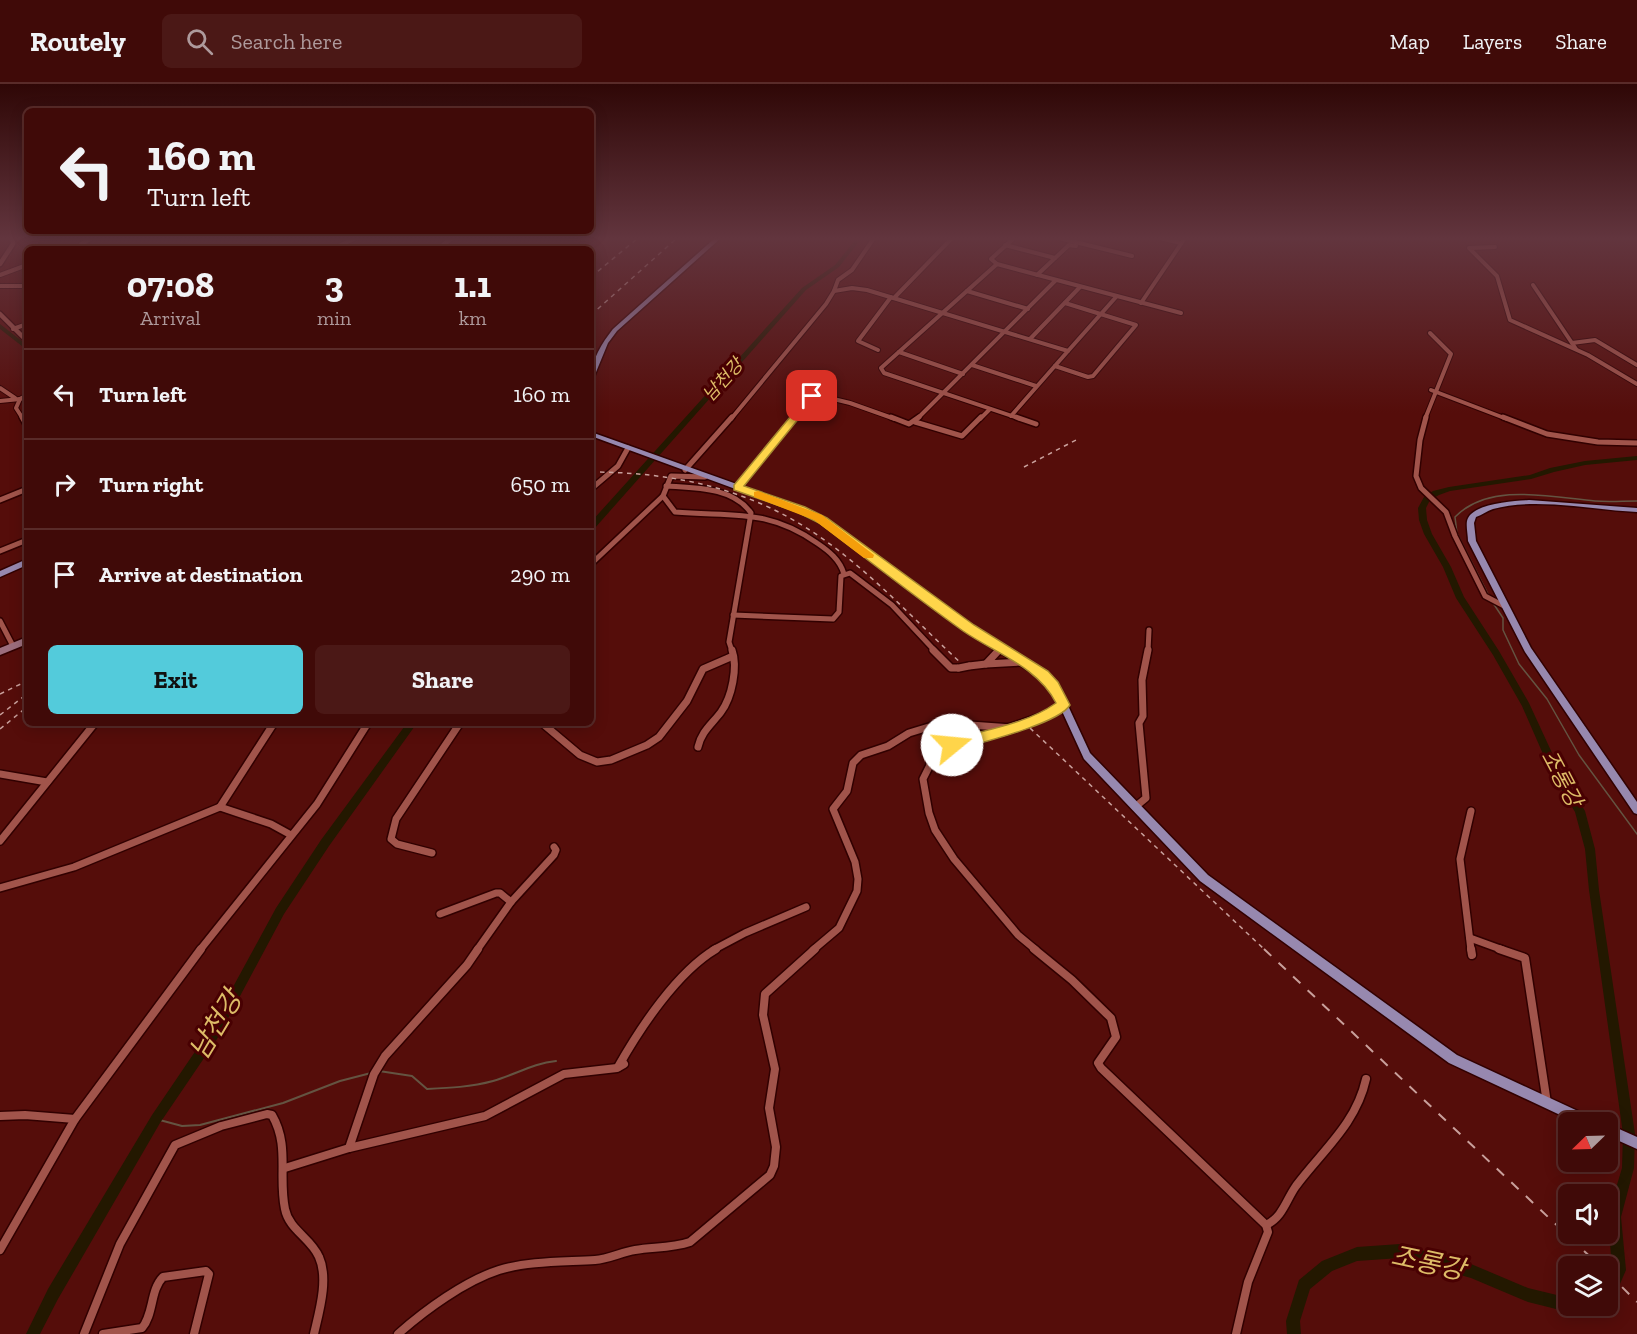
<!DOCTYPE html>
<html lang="en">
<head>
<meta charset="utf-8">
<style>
	body { margin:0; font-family:"Zilla Slab","Noto Sans KR",serif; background:#4b1816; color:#f1f3f6; height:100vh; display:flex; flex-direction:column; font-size:22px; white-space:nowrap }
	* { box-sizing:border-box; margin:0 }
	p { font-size:20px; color:#ae9a9c }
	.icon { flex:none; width:33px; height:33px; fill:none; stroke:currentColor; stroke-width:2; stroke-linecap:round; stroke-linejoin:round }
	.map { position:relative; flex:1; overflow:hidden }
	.panel { position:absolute; left:24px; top:162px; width:570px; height:480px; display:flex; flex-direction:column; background:#400a08; border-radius:9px; box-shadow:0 3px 15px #0003,0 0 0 2px #592b29 }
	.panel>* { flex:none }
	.hud { position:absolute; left:24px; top:24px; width:570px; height:126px; border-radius:9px; box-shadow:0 3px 15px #0003,0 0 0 2px #592b29; background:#400a08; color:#f1f3f6; overflow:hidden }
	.needle { width:39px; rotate:247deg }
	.tools { position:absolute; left:1558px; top:1028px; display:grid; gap:12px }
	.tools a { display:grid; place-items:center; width:60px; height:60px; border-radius:9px; background:#400a08; box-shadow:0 3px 15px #0003,0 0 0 2px #592b29; font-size:30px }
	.pin { position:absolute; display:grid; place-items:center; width:51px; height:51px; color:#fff; margin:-26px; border-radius:12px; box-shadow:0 3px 9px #0006 }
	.me { position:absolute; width:66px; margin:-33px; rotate:73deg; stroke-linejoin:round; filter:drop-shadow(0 0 4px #0008) }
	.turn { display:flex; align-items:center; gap:21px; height:126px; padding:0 24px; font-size:27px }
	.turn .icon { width:78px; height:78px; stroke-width:2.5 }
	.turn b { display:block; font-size:42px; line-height:51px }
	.eta { display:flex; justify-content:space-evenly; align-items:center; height:102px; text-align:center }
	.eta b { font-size:36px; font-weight:700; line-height:42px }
	.cta { display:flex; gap:12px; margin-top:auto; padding:12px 24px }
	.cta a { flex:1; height:69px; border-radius:9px; background:#53cbdb; color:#111; font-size:24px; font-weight:700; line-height:69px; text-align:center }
	.cta a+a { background:#4b1816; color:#f1f3f6 }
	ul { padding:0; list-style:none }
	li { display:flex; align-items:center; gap:18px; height:90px; padding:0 24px; border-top:2px solid #592b29 }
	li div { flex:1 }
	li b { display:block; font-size:22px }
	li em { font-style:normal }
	header { display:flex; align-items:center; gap:36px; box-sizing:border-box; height:84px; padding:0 30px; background:#400a08; border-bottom:2px solid #592b29 }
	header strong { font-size:28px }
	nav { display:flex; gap:33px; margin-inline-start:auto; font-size:21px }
	.search { width:420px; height:54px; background:#4b1816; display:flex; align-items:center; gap:15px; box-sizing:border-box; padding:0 21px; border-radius:9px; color:#ae9a9c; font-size:22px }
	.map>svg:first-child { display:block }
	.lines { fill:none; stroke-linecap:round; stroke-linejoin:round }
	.stream-far1 { stroke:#645442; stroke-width:1.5 }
	.stream { stroke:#645442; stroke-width:2 }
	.river { fill:#231800; fill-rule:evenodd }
	.minor-far3-casing { stroke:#310000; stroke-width:6 }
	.minor-far2-casing { stroke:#310000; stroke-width:8 }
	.minor-far1-casing { stroke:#310000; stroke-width:10 }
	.minor-casing { stroke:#310000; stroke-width:11 }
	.tertiary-casing { stroke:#310000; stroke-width:7 }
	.secondary-casing { stroke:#310000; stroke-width:3 }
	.primary-casing { stroke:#310000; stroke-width:3 }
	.minor-far3 { stroke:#a1544b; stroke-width:4 }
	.minor-far2 { stroke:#a1544b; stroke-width:5 }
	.minor-far1 { stroke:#a1544b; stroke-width:7 }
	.minor { stroke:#a1544b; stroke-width:8 }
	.tertiary { stroke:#a1544b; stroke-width:4.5 }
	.secondary { fill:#9c6e7d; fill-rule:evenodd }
	.primary { fill:#9788af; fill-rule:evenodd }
	.rail-far1 { stroke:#c9a09c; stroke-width:1.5; stroke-dasharray:4.5 4.5; stroke-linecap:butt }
	.rail { stroke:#c9a09c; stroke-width:2; stroke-dasharray:10 10; stroke-linecap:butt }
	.minor-bridge-casing { stroke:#310000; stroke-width:10; stroke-linecap:butt }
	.minor-bridge { stroke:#a1544b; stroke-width:7 }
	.route { fill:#ffd54a; stroke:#a68a30; stroke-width:1.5 }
	.slow { fill:#f59e0b }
	.labels { text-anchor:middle; stroke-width:6; stroke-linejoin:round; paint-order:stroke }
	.far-water-label { font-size:18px; font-style:italic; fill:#ddbb67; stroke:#480002 }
	.water-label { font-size:22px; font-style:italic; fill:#ddbb67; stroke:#480002 }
	.near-water-label { font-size:27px; font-style:italic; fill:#ddbb67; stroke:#480002 }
</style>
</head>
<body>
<header>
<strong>Routely</strong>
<div class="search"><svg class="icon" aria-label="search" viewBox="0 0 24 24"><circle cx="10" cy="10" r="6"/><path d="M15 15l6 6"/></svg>Search here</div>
<nav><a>Map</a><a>Layers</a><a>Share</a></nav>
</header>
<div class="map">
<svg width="1637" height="1250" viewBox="0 0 1637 1250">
	<rect width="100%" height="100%" fill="#550d0a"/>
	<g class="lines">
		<g class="stream-far1">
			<path d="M1489,512L1457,449L1455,433C1489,398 1551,413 1595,417C1609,418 1623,417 1637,417"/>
			<polyline points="1493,519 1503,534 1503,546 1519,580 1547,615 1579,671 1637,750"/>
		</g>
		<g class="stream">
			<path d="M379,987L412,992L427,1005C449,1004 471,1003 493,997C515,991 533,979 556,977"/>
			<polyline points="156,1035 182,1042 200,1041 283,1019 340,997 371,989"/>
		</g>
		<g class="river">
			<polygon points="857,154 862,154 839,183 806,206 594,445 591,445 591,438 802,204 835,181"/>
			<polygon points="0,240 27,261 27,266 0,245"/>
			<polygon points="1637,372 1637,376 1585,381 1554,388 1531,395 1450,407 1439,411 1430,416 1426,424 1427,436 1432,450 1451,483 1464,513 1499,567 1529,619 1559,684 1585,727 1595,765 1599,806 1635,1050 1634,1084 1621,1133 1626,1186 1613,1216 1609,1217 1611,1221 1607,1230 1602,1232 1568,1228 1528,1218 1471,1194 1400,1174 1357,1177 1332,1187 1310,1205 1300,1237 1301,1250 1287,1250 1286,1237 1299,1196 1322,1177 1357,1163 1400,1160 1471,1180 1528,1204 1569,1214 1569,1221 1608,1221 1608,1195 1612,1186 1608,1131 1622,1084 1623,1050 1589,806 1585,765 1575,728 1550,686 1522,622 1493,571 1456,514 1443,483 1424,450 1419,436 1418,424 1424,413 1433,407 1449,403 1530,391 1550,384 1585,377"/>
			<polygon points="407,639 417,639 329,762 284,830 217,955 160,1039 58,1215 40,1250 26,1250 48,1205 152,1031 209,947 276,824 321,756"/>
		</g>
		<g class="minor-far3-casing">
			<g id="minor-far3">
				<polyline points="92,154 81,160 98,165"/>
				<polyline points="1059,154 1132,172"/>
				<polyline points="1160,154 1181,159"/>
				<polyline points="1005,161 1055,174"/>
				<polyline points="1495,163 1469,164 1497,192 1510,236 1588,271 1637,300"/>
				<polyline points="332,165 356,154"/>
				<polyline points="997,180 991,175 1014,154"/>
				<polyline points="0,191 27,181"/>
				<polyline points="1037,191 1069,161 1076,162"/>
				<polyline points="1533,201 1576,265"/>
				<polyline points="0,202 27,202"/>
				<polyline points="834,207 838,196 852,186 874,154"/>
				<polyline points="967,207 1028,225"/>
				<polyline points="894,214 952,154"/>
				<polyline points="1141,219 1185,154"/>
				<polyline points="13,245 27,240"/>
				<polyline points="1030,255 1080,203"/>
				<polyline points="1572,259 1595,256 1637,281"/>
				<polyline points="878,266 858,257 891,213"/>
				<polyline points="1068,267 1116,213"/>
				<polyline points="899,268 963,290"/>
				<polyline points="972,281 1036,302"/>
				<polyline points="1055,282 1088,293 1093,292 1136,241 1065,219"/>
				<polyline points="0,304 15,314"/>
				<polyline points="1431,306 1507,335"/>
				<polyline points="0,317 20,315"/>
				<polyline points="23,335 16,324 20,315 27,311"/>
				<polyline points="731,335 826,220 834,207 852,204 867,206 1068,267 1011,332"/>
				<polyline points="794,335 812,312 817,311 850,319 895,335"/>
				<polyline points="917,335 1056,196"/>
				<polyline points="980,335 990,325"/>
				<polyline points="1021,335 884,289 881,284 997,180 1181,229"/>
				<polyline points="1425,335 1451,270 1430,249"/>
			</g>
		</g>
		<g class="minor-far2-casing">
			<g id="minor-far2">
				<polyline points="22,333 27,342"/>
				<polyline points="891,333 909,340 919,333"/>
				<polyline points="1016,333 1036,340"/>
				<polyline points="1426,333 1420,356 1416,392 1421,404 1446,428 1455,452 1485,512 1506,523"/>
				<polyline points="1503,333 1547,350 1598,358 1637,359"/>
				<polyline points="915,338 962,352 981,333"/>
				<polyline points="685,386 732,333"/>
				<path d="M705,393L671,392L663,412L675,428C732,433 767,424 817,459C829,467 840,476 844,490"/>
				<path d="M666,402C695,404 733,403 751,429L729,558L732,567"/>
				<polyline points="738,404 795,333"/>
				<polyline points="591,405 618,382 628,364"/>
				<polyline points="0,416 27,405"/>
				<polyline points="0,467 27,456"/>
				<polyline points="591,480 663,412"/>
				<polyline points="733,531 833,535 839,528 841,492 850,489 892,521 935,567"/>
				<polyline points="0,537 13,562"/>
				<polyline points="998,567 1001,564"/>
				<polyline points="1148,567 1149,546"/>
			</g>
		</g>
		<g class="minor-far1-casing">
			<g id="minor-far1">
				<polyline points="933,566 951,584 959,584"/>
				<polyline points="999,566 986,580 1021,578"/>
				<polyline points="969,582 986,580"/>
				<polyline points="274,639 220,723 271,740 291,751"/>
				<polyline points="542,639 580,671 597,678 611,676 647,661 659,653 687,617 703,585 733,572"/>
				<path d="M698,663C701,648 712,640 721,628C732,613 738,583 732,566"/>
				<polyline points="0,690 47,698"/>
				<polyline points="1135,723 1146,714 1139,639 1143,632 1142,596 1148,566"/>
				<polyline points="1471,727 1460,775 1471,866"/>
				<polyline points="0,757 95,639"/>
				<polyline points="432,769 397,760 391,755 396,735 460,639"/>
				<polyline points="0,804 74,783 220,723"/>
				<polyline points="440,830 496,809 500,809 511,818"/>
				<polyline points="1470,854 1503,866"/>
				<polyline points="200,866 317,720 368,639"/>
				<polyline points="477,866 511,818 554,771 556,766 554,763"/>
				<polyline points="713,866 745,849 806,823"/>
				<polyline points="813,866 839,844 857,807 858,795 855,778 833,725 847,707 853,679 861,671 888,662 909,649 942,639 1012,644"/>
				<polyline points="1036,866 1018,851 954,775 935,746 929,729 923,695 933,675 940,667 1052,629 1063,621"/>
			</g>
		</g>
		<g class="minor-casing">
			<g id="minor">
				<polyline points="1034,865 1072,896 1111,934 1116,953 1098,979 1101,984 1266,1141 1268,1148 1248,1198 1236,1250"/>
				<polyline points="1471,865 1472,871"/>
				<polyline points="1499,865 1525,874 1547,1019"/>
				<path d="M618,983C640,944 677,888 716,865"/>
				<polyline points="0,1032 25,1031 75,1035"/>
				<polyline points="349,1064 374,990 385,972 467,881 478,865"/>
				<polyline points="285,1084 349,1064 485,1032 564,990 617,984 624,980"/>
				<path d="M1266,1141C1283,1133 1286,1116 1296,1102C1323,1066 1356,1040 1366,995"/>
				<polyline points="0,1166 75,1035 201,865"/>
				<path d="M84,1250L120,1160L175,1061L221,1042L267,1030L272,1031C290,1062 278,1092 285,1125C289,1146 311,1154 319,1173C329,1195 319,1228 314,1250"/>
				<path d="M103,1250L142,1244C154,1230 150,1206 163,1193L206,1187L209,1190L194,1250"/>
				<path d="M398,1250C425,1226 465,1197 499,1186C529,1177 564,1178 595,1176C609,1175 622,1168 635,1166C654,1163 672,1164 690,1158L770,1091L774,1082L776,1063L769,1024L775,985L763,931L765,910L815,865"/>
			</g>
		</g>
		<g class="tertiary-casing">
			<g id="tertiary">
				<polyline points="438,165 452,154"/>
				<polyline points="0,180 13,160 12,154"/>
				<polyline points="0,230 27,257"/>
			</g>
		</g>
		<g class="secondary-casing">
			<polygon id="secondary" points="27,553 27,560 0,571 0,564"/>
		</g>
		<g class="primary-casing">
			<g id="primary">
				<path d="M715,154H721L617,247L608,259L594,293L591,295C591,276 602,259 613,245Z"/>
				<polygon points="591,348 804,424 826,435 972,543 1051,593 1064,613 1090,669 1208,791 1457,971 1593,1034 1595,1038 1575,1038 1449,979 1200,797 1084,675 1056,614 1045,597 966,547 820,439 798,428 591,352"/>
				<path d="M1529,416L1637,424V428C1593,426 1535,413 1493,425C1487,427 1482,431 1476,433L1474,439L1476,457L1531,564L1637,718V730L1634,729L1525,568L1468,457C1468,451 1466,443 1467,437C1471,419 1514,417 1529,416Z"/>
				<polygon points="27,475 27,481 0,493 0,487"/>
				<polygon points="1608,1040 1637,1053 1637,1065 1608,1052"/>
			</g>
		</g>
		<use href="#minor-far3" class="minor-far3"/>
		<use href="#minor-far2" class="minor-far2"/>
		<use href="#minor-far1" class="minor-far1"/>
		<use href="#minor" class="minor"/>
		<use href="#tertiary" class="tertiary"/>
		<use href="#secondary" class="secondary"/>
		<use href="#primary" class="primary"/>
		<g class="rail-far1">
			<polyline points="591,193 638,154"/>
			<polyline points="591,231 677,154"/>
			<polyline points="1024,383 1078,355"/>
			<path d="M591,388C666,388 740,402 805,443C864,480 912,534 963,581"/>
			<polyline points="0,610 27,597"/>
			<polyline points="0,631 27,610"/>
			<polyline points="1030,644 1265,866"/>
			<polyline points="0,645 27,623"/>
		</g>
		<g class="rail">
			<polyline points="1264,865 1600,1182"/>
			<polyline points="1608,1189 1637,1218"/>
		</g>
		<g class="minor-bridge-casing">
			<polyline id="minor-bridge" points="959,584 969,582"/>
		</g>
		<use href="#minor-bridge" class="minor-bridge"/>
	</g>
	<linearGradient id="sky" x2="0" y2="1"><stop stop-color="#2f0706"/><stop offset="0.47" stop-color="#62353e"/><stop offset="1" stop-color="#62353e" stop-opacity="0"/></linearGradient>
	<rect width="1637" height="329" fill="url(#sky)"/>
	<path class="route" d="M809,310L817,312L744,402L805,423L827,434L974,541L1048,587L1058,598L1070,621C1059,640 976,660 952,667L947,665L945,661L947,657C982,646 1025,641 1056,619C1038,583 995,569 963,547C914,512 867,475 819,439L797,428L734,406V401Z"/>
	<polygon class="slow" points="758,407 822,431 874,471 873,474 864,474 814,436 754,413 754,408"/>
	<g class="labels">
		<g class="far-water-label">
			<text transform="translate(723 296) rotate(-48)" y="6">남천강</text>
		</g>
		<g class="water-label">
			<text transform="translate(1562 694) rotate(62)" y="8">조롱강</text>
		</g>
		<g class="near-water-label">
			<text transform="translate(216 941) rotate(-59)" y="9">남천강</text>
			<text transform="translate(1428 1179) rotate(12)" y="9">조롱강</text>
		</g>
	</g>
</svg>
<div class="tools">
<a><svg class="needle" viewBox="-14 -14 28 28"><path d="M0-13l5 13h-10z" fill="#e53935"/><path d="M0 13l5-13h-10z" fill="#ae9a9c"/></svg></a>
<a><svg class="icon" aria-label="sound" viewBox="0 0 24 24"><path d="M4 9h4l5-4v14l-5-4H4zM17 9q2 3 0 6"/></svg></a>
<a><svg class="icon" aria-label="layers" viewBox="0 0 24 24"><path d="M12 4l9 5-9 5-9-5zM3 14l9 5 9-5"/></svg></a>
</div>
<div class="pin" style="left:812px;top:312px;background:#d93025"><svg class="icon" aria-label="arrive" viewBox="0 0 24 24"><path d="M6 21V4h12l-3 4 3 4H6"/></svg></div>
<svg class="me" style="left:952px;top:661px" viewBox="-20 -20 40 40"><circle r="19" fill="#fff"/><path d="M0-13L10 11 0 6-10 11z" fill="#ffd54a"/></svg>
<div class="hud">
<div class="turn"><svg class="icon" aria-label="left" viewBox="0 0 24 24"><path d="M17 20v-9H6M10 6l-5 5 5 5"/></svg><div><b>160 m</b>Turn left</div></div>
</div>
<section class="panel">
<div class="eta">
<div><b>07:08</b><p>Arrival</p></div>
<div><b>3</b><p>min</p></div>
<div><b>1.1</b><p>km</p></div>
</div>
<ul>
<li><svg class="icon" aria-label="left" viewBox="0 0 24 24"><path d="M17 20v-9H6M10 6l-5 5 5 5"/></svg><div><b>Turn left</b></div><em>160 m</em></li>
<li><svg class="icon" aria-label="right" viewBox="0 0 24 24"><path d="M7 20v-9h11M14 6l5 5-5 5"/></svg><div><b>Turn right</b></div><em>650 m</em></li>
<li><svg class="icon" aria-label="arrive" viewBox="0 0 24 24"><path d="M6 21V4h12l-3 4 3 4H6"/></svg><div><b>Arrive at destination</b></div><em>290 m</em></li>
</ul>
<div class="cta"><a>Exit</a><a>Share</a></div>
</section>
</div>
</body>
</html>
